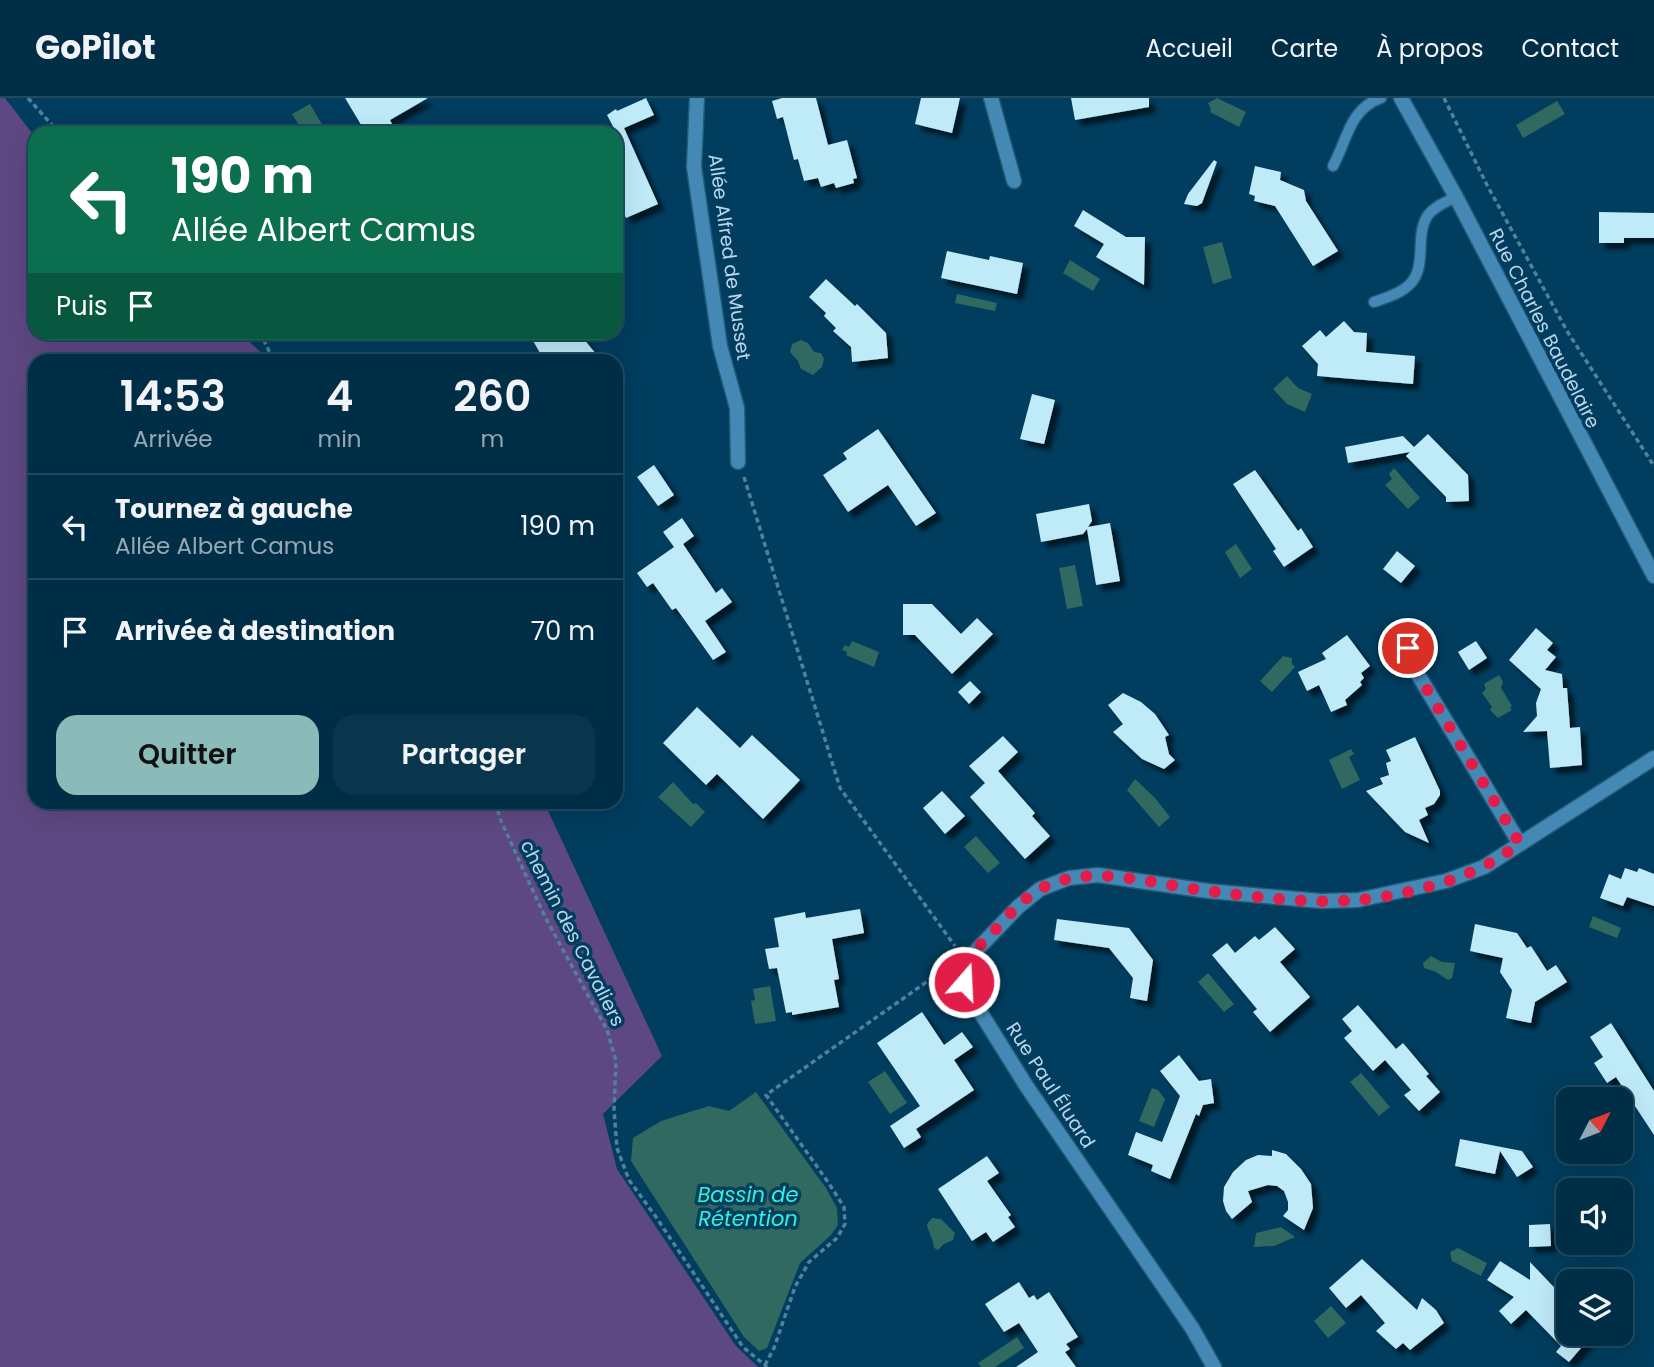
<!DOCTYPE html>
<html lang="fr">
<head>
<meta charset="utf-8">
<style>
	body { margin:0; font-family:Poppins,sans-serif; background:#0a364d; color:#f1f3f6; height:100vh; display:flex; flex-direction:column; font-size:26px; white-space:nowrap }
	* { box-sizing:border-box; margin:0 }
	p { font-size:23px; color:#95a8b3 }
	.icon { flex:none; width:38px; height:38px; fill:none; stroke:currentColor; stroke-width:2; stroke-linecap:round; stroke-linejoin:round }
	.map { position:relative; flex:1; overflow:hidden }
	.panel { position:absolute; left:28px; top:256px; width:595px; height:455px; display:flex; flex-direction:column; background:#002e46; border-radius:21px; box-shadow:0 7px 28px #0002,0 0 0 2px #224a5f }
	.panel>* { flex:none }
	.hud { position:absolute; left:28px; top:28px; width:595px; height:214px; border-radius:21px; box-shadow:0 7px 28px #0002,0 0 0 2px #224a5f; background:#0b6e4f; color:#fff; overflow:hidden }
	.needle { width:46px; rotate:48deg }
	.controls { position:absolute; left:1556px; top:989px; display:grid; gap:14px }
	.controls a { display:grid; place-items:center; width:77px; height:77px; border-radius:14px; background:#002e46; box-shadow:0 7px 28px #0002,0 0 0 2px #224a5f; font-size:35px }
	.pin { position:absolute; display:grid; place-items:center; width:60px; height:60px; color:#fff; margin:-30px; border:4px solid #fff; border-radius:50%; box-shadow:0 2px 7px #0007 }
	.me { position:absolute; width:77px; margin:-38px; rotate:19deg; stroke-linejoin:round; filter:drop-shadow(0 0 5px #0008) }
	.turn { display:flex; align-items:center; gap:24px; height:147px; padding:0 28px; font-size:32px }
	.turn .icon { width:91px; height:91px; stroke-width:2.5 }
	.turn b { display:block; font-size:49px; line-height:60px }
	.then { display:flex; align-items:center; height:66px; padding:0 28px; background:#0003; gap:14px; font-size:26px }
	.eta { display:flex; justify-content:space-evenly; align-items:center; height:119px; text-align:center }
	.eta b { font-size:42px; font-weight:600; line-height:49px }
	.button { display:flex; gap:14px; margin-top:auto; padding:14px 28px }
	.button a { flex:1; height:80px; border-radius:21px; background:#8bbbb9; color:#111; font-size:28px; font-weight:600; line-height:80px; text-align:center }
	.button a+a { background:#0a364d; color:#f1f3f6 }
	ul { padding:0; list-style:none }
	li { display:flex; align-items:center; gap:21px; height:105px; padding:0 28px; border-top:2px solid #224a5f }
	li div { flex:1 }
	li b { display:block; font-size:26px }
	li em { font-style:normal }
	header { display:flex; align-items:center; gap:42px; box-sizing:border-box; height:98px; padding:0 35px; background:#002e46; border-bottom:2px solid #224a5f }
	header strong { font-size:33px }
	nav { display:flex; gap:38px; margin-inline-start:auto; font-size:24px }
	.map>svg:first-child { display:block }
	.green { fill:#5e4883 }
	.water { fill:#30695f }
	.building { fill:#bfeaf8; filter:url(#shadow) }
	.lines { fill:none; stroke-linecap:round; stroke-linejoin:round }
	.service-casing { stroke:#215977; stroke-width:13 }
	.minor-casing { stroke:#215977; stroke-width:17 }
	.path { stroke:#52819b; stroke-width:3.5; stroke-dasharray:5 3.5; stroke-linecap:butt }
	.service { stroke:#4489b6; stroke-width:10 }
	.minor { stroke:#4489b6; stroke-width:14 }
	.route { stroke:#e11d48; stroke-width:12; stroke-dasharray:0 21.6 }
	.labels { text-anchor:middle; stroke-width:7; stroke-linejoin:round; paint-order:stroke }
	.street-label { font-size:19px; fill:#bad6e9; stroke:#003d5e }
	.water-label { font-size:21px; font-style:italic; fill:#32f3d7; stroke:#003d5e }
</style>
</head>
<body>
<header>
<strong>GoPilot</strong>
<nav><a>Accueil</a><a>Carte</a><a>À propos</a><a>Contact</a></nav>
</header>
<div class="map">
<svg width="1654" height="1269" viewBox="0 0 1654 1269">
	<defs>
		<filter id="shadow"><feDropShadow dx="6" dy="6" stdDeviation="2" flood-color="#0009"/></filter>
	</defs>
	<rect width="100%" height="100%" fill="#003d5e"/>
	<polygon class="green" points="0,0 5,0 35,39 35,234 240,235 269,262 35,262 35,704 544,704 662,958 603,1016 617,1071 736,1248 758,1269 0,1269"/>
	<g class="water">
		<polygon points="1217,0 1246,14 1239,29 1210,14 1211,11 1208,5"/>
		<polygon points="1557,3 1565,16 1523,40 1516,27"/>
		<polygon points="310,6 327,35 304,35 292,16"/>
		<polygon points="1222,144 1232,180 1213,186 1203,149"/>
		<polygon points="1070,162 1100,181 1093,193 1063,175"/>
		<polygon points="957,196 997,205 995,213 955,205"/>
		<polygon points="801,242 808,245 814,254 821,255 824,261 822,269 813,277 801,271 798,263 790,254 792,246"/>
		<polygon points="1287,278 1298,290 1312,296 1305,314 1287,306 1273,291"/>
		<polygon points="1394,370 1420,400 1408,411 1385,387 1392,381 1389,376"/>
		<polygon points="1236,446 1252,471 1240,480 1225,454"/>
		<polygon points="1075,467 1083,508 1067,511 1059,470"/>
		<polygon points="852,543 879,554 874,569 846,557 847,554 842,552 845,547 849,549"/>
		<polygon points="1283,558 1292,560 1292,566 1295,569 1272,594 1260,583"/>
		<polygon points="1499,577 1503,584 1501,590 1512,608 1510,610 1512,612 1498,620 1490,612 1492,609 1482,595 1486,591 1484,586"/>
		<polygon points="1351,651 1354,656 1349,659 1360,682 1342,691 1329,662"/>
		<polygon points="1135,681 1155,700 1170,719 1159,729 1127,692"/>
		<polygon points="673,684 693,706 696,705 705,714 691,729 658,699"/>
		<polygon points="976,738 1000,765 988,775 964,749"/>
		<polygon points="1593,818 1621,830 1617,840 1589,829"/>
		<polygon points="1431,858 1442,864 1455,865 1452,880 1448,882 1436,874 1424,870 1423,865"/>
		<polygon points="1208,875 1234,906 1224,914 1198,884"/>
		<polygon points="770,888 776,923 755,926 751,903 755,902 753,891"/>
		<polygon points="885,973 907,1005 890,1016 868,984"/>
		<polygon points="1361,975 1390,1009 1379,1018 1350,984"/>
		<polygon points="1152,990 1158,992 1165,1001 1154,1029 1139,1023"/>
		<polygon points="756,994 826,1090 837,1110 838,1127 831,1137 800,1165 767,1250 759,1253 744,1239 631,1063 633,1040 661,1023 709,1008 729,1013"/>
		<path d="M932,1120L941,1121L955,1135L953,1142L944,1146L938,1152L934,1150C933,1141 928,1134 927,1126Z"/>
		<polygon points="1281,1129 1295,1139 1274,1148 1254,1149 1256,1135"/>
		<polygon points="1458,1150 1487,1165 1481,1178 1452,1163 1450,1154"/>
		<polygon points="1331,1208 1346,1225 1328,1240 1314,1223"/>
		<polygon points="1017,1239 1024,1250 995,1269 981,1269 978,1265"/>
	</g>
	<g class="building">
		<polygon points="345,0 428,0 390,22 393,28 382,35 366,35"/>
		<polygon points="646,0 654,17 624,30 658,106 626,120 616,99 620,97 616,87 616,34 607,17 616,11 617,13"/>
		<polygon points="782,0 816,0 828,47 847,42 857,80 853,81 854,85 836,90 834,85 821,89 818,80 804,83 798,61 794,62 783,19 777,21 772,3"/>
		<polygon points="921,0 960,0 952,35 915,26"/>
		<polygon points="1071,0 1149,0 1149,9 1075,22"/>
		<polygon points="1214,62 1217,64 1202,105 1197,108 1184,106 1188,96"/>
		<polygon points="1255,68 1281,74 1280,82 1304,92 1306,103 1338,153 1313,168 1275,108 1254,103 1255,98 1249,96"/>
		<polygon points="1083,112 1126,139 1145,139 1144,187 1096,159 1104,146 1074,128"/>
		<polygon points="1599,114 1654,115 1654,140 1624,140 1624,145 1599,145"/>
		<polygon points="947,153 989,162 990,158 1023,165 1017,196 941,180"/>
		<polygon points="826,181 855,208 857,206 886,235 888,260 852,264 851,249 833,233 836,230 824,218 826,215 809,199"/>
		<polygon points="1344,223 1354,234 1367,235 1366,254 1415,258 1413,286 1317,278 1318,266 1302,248 1320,232 1326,239"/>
		<polygon points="528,234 578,234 601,262 544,262"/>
		<polygon points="1032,296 1055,302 1044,346 1020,341"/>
		<polygon points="878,331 936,415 916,428 888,387 848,414 823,377 847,361 843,355"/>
		<polygon points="1428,336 1468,377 1469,403 1446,404 1446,399 1406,358 1410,354 1348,365 1345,349 1403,338 1414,349"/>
		<polygon points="654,367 674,397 658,408 637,379"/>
		<polygon points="1255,372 1298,433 1301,430 1313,449 1284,469 1273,453 1276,451 1233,386"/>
		<polygon points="1089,406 1092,423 1088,429 1110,425 1120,483 1096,487 1087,431 1083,436 1041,444 1036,416"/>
		<polygon points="682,420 694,438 683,446 716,495 722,490 732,504 705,523 726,554 713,562 676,510 672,512 653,485 647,489 637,475 674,449 663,434"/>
		<polygon points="1397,453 1415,468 1401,485 1383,471"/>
		<polygon points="903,506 932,506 961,536 977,520 993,536 952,576 915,537 903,537"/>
		<polygon points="1536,530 1553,545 1547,552 1556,559 1545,572 1562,576 1563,590 1567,590 1570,630 1580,629 1582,667 1550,670 1547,633 1523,634 1537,618 1536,605 1541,591 1509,562"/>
		<polygon points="1347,537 1370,568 1361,575 1364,580 1360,584 1362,587 1345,602 1347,607 1331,614 1319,587 1307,593 1298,574 1326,561 1322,555"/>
		<polygon points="1476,543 1487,560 1469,572 1458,554"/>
		<polygon points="970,583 981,594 969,606 958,594"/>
		<polygon points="1123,595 1141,604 1155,616 1169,637 1165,639 1169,656 1175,662 1164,671 1142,661 1113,634 1123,626 1108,607"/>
		<polygon points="697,609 740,650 752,637 800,682 763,721 717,676 706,687 663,645"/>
		<polygon points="1003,638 1018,654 998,673 1035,715 1032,718 1050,738 1025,761 970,699 985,685 969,668"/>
		<polygon points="1415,639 1440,693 1440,697 1434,706 1425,710 1428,717 1419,722 1429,745 1405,734 1366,693 1383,686 1380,680 1389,677 1386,665 1391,663 1386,652"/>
		<polygon points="942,693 965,718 945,736 923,710"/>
		<polygon points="1625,770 1637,774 1639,770 1654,776 1654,808 1627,799 1623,808 1600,800 1609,776 1621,781"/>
		<polygon points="860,811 864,835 832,841 839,881 834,882 839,909 792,917 792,914 786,915 777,870 769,871 765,851 779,849 774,820 805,814 806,820"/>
		<polygon points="1057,821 1129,830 1153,862 1147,903 1130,900 1133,880 1109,850 1054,842"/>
		<polygon points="1475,826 1517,835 1527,850 1531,848 1547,873 1556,867 1567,884 1535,904 1531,925 1506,920 1512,892 1500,874 1503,860 1470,853"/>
		<polygon points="1275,829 1295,851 1280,864 1310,899 1270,934 1253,914 1257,911 1212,857 1227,845 1235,855 1255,838 1259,842"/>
		<polygon points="1358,907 1396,951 1403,945 1429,976 1426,978 1440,994 1419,1013 1404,997 1411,992 1385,962 1373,973 1344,940 1352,933 1342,921"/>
		<polygon points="922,914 944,947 962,934 973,949 954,962 974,992 916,1031 921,1039 904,1050 890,1028 920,1008 877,945"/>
		<polygon points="1611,925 1654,993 1654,1037 1616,979 1607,985 1594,965 1603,959 1590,939"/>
		<polygon points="1179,957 1199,983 1211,981 1214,1005 1203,1007 1199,1018 1196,1016 1170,1081 1151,1073 1153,1067 1128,1057 1136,1034 1162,1044 1180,998 1160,973"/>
		<polygon points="1460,1041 1522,1053 1533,1069 1517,1079 1500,1053 1495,1076 1455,1068"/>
		<polygon points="1272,1052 1286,1056 1301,1071 1311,1086 1313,1110 1304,1132 1283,1118 1288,1112 1288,1104 1284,1093 1277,1088 1268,1087 1248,1093 1252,1104 1232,1121 1226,1113 1223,1103 1224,1089 1233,1074 1246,1062 1258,1057 1272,1058"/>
		<polygon points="987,1058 999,1075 987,1083 1011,1117 1008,1119 1015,1129 993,1144 986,1134 972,1143 938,1091"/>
		<polygon points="1550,1126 1551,1148 1529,1149 1529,1127"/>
		<polygon points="1362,1161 1417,1212 1422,1200 1436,1212 1444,1225 1410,1252 1403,1245 1396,1251 1376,1233 1385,1225 1361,1197 1346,1210 1329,1190"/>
		<polygon points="1500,1163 1530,1182 1530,1164 1568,1204 1568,1236 1593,1236 1569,1264 1556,1254 1561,1248 1526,1212 1511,1226 1499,1213 1514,1199 1487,1182"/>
		<polygon points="1019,1184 1029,1200 1034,1197 1037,1202 1049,1194 1078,1239 1066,1246 1070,1251 1065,1254 1076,1269 1016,1269 1038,1254 1019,1225 1004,1234 985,1206"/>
	</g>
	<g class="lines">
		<g class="service-casing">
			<g id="service">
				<path d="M1333,68C1347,43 1349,11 1381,0"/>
				<path d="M1374,204C1385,200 1400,196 1409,187C1428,170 1414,137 1428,117C1435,108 1446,104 1456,99"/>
			</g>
		</g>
		<g class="minor-casing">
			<g id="minor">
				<polyline points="697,0 694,69 720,248 737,310 738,364"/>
				<polyline points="991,0 1014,83"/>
				<polyline points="1401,0 1456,99 1654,478"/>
				<polyline points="1403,529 1414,570 1520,746"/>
				<polyline points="1214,1269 1192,1230 1027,989 969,896 963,877 969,860 1018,809 1040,791 1069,780 1098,777 1208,793 1321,803 1358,802 1446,783 1484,769 1654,660"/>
			</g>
		</g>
		<g class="path">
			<polyline points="28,0 59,35"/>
			<polyline points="1444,0 1487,87 1567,233 1654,368"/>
			<polyline points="260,234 269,253 277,262"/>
			<polyline points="744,379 840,690 955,848"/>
			<polyline points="495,704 501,723 545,819 607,932 616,963 614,1012 617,1050 629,1082 656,1119 743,1249 767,1269"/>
			<polyline points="765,1267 774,1250 795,1189 809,1164 837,1140 845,1126 844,1109 828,1084 766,997 945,871"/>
		</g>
		<use href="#service" class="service"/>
		<use href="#minor" class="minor"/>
	</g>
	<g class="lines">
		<path class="route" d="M964,884C960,863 978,850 991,836C1006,821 1022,800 1042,790C1093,764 1155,787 1208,793C1257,799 1308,806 1357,802C1395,799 1450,786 1484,768C1497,762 1508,753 1520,746L1414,570L1408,550"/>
	</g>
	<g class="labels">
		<g class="street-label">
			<text transform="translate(730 159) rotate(82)" y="7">Allée Alfred de Musset</text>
			<text transform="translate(1545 230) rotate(63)" y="7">Rue Charles Baudelaire</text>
			<text transform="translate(573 835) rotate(63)" y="7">chemin des Cavaliers</text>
			<text transform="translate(1051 987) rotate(57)" y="7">Rue Paul Éluard</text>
		</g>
		<g class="water-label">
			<text x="748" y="1104">Bassin de<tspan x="748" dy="24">Rétention</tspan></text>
		</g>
	</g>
</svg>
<div class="controls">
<a><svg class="needle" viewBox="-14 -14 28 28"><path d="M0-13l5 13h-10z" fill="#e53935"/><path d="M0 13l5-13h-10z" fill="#95a8b3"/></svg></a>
<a><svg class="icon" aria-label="sound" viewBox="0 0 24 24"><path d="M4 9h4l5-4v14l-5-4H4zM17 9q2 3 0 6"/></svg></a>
<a><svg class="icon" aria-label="layers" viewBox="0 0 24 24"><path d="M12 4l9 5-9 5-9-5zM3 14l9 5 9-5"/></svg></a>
</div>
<div class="pin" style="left:1408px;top:550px;background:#d93025"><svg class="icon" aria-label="arrive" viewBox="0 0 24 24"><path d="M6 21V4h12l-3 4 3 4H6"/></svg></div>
<svg class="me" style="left:964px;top:884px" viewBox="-20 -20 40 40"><circle r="17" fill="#e11d48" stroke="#fff" stroke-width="3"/><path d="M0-11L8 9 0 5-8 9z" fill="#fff"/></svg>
<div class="hud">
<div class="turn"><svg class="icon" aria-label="left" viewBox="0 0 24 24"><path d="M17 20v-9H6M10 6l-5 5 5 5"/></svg><div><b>190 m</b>Allée Albert Camus</div></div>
<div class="then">Puis<svg class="icon" aria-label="arrive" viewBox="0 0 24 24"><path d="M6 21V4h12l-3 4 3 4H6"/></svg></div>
</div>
<section class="panel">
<div class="eta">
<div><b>14:53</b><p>Arrivée</p></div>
<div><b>4</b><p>min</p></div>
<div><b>260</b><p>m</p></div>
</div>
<ul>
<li><svg class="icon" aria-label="left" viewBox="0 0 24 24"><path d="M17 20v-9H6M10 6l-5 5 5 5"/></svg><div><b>Tournez à gauche</b><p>Allée Albert Camus</p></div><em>190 m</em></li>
<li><svg class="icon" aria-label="arrive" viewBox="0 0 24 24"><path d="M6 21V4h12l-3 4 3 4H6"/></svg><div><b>Arrivée à destination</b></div><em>70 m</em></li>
</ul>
<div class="button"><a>Quitter</a><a>Partager</a></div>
</section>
</div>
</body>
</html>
